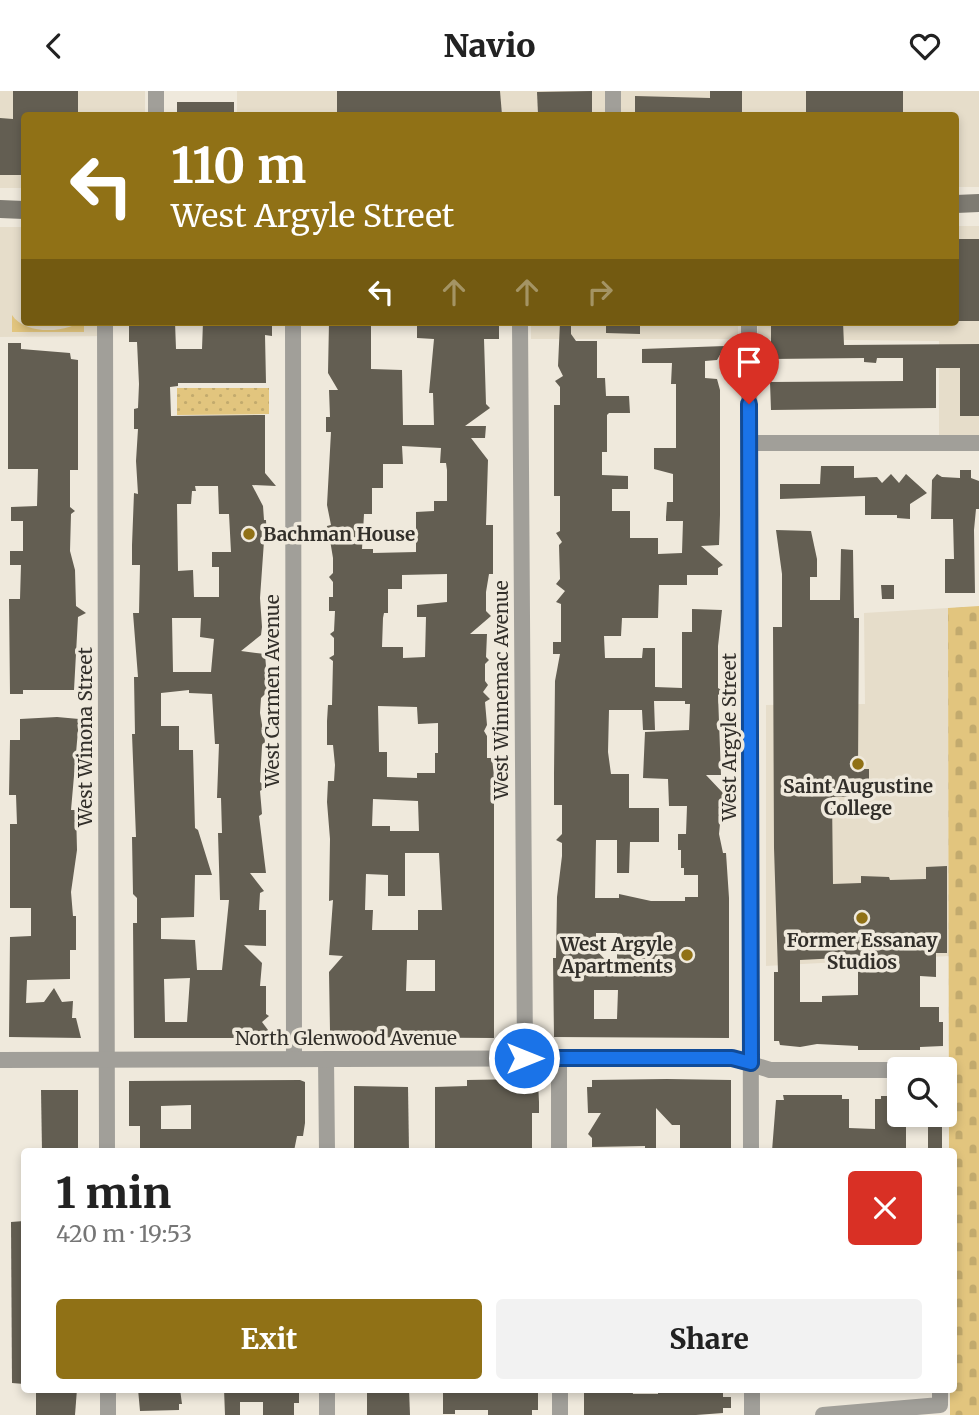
<!DOCTYPE html>
<html lang="en">
<head>
<meta charset="utf-8">
<style>
	body { margin:0; font-family:Merriweather,serif; background:#f2f2f2; color:#222; height:100vh; display:flex; flex-direction:column; font-size:26px; white-space:nowrap }
	* { box-sizing:border-box; margin:0 }
	p { font-size:23px; color:#767676 }
	.icon { flex:none; width:38px; height:38px; fill:none; stroke:currentColor; stroke-width:2; stroke-linecap:round; stroke-linejoin:round }
	.map { position:relative; flex:1; overflow:hidden }
	.sheet { position:absolute; left:21px; top:1057px; width:936px; height:245px; display:flex; flex-direction:column; background:#fff; border-radius:7px; box-shadow:0 4px 10px #0003 }
	.sheet>* { flex:none }
	.banner { position:absolute; left:21px; top:21px; width:938px; height:214px; border-radius:7px; box-shadow:0 4px 10px #0003; background:#907116; color:#fff; overflow:hidden }
	.controls { position:absolute; left:887px; top:966px; display:grid; gap:14px }
	.controls a { display:grid; place-items:center; width:70px; height:70px; border-radius:7px; background:#fff; box-shadow:0 4px 10px #0003; font-size:35px }
	.pin { position:absolute; display:grid; place-items:center; width:60px; height:60px; color:#fff; margin:-72px -30px; border-radius:50% 50% 50% 0; rotate:-45deg; box-shadow:0 0 7px #0007 }
	.pin .icon { rotate:45deg }
	.me { position:absolute; width:77px; margin:-38px; rotate:90deg; stroke-linejoin:round; filter:drop-shadow(0 0 5px #0008) }
	.turn { display:flex; align-items:center; gap:24px; height:147px; padding:0 35px; font-size:32px }
	.turn .icon { width:91px; height:91px; stroke-width:2.5 }
	.turn b { display:block; font-size:49px; line-height:60px }
	.lanes { display:flex; align-items:center; height:66px; padding:0 35px; background:#0003; justify-content:center; gap:35px; direction:ltr }
	.lanes .off { opacity:.35 }
	.round { display:grid; place-items:center; flex:none; width:74px; height:74px; border-radius:7px; background:#f2f2f2 }
	.overview { display:flex; align-items:center; justify-content:space-between; height:119px; padding:0 35px }
	h1 { font-size:42px; font-weight:800; line-height:52px }
	.action { display:flex; gap:14px; margin-top:auto; padding:14px 35px }
	.action a { flex:1; height:80px; border-radius:7px; background:#907116; color:#fff; font-size:28px; font-weight:800; line-height:80px; text-align:center }
	.action a+a { background:#f2f2f2; color:#222 }
	header { display:flex; justify-content:space-between; align-items:center; height:91px; padding:0 35px; background:#fff; font-size:32px; font-weight:800 }
	.map>svg:first-child { display:block }
	.built { fill:#e6ddca }
	.green { fill:#e2c57e }
	.cemetery { fill:url(#cemetery-stones) }
	.park { fill:url(#park-dots) }
	.building { fill:#635e52; fill-rule:evenodd }
	.lines { fill:none; stroke-linecap:round; stroke-linejoin:round }
	.street { stroke:#a19f99; stroke-width:16 }
	.secondary { stroke:#7e7b72; stroke-width:18 }
	.route-casing { stroke:#114b97; stroke-width:18 }
	.route { stroke:#1a73e8; stroke-width:12 }
	.poi-dot { fill:#907116; stroke:#efe9dc; stroke-width:2.5 }
	.labels { text-anchor:middle; stroke-width:7; stroke-linejoin:round; paint-order:stroke }
	.poi-label { font-size:19px; font-weight:bold; fill:#322f2a; stroke:#efe9dc }
	.street-label { font-size:19px; fill:#322f2a; stroke:#efe9dc }
</style>
</head>
<body>
<header><svg class="icon" aria-label="back" viewBox="0 0 24 24"><path d="M15 5l-7 7 7 7"/></svg>Navio<svg class="icon" aria-label="heart" viewBox="0 0 24 24"><path d="M12 20l-8-8c-3-5 5-10 8-4 3-6 11-1 8 4z"/></svg></header>
<div class="map">
<svg width="979" height="1324" viewBox="0 0 979 1324">
	<defs>
		<pattern id="cemetery-stones" width="16" height="16" patternUnits="userSpaceOnUse" patternTransform="scale(1.75)"><rect width="16" height="16" fill="#e2c57e"/><path d="M2 7V4a2 2 0 0 1 4 0v3zM10 15v-3a2 2 0 0 1 4 0v3z" fill="#c2aa6d"/></pattern>
		<pattern id="park-dots" width="8" height="8" patternUnits="userSpaceOnUse" patternTransform="scale(1.75)"><rect width="8" height="8" fill="#e2c57e"/><path d="M2 2h.1M6 6h.1" fill="none" stroke="#c2aa6d" stroke-width="1.8" stroke-linecap="round"/></pattern>
	</defs>
	<rect width="100%" height="100%" fill="#efe9dc"/>
	<g class="built">
		<polygon points="0,0 145,0 145,24 24,24 24,97 0,97"/>
		<polygon points="237,0 979,0 979,96 956,96 956,24 237,24"/>
		<polygon points="956,135 979,135 979,350 939,350 939,250 758,248 758,231 956,231"/>
		<polygon points="0,136 24,136 24,231 126,231 107,232 107,245 0,246"/>
		<rect x="531" y="231" width="207" height="17"/>
		<polygon points="948,517 949,865 766,875 766,614 865,613 864,522"/>
	</g>
	<path class="green" d="M12,224C22,240 51,242 69,236C76,234 76,231 84,231V241H12Z"/>
	<polygon class="cemetery" points="979,515 979,1324 950,1324 950,1299 954,1298 954,1060 949,1060 948,517"/>
	<polygon class="park" points="269,297 269,323 177,324 177,297"/>
	<g class="building">
		<polygon points="13,0 78,0 78,24 24,24 24,84 0,84 0,27 13,28"/>
		<polygon points="337,0 500,0 502,24 337,24"/>
		<polygon points="592,0 592,23 538,23 537,1"/>
		<polygon points="710,0 742,0 742,24 635,24 635,5 710,7"/>
		<rect x="806" y="0" width="97" height="24"/>
		<rect x="177" y="11" width="57" height="13"/>
		<polygon points="956,148 979,148 979,230 957,230"/>
		<path d="M129,231H175L176,258H202L203,231H272V245L265,244L266,292H178V295L170,296L171,325L265,324V382L276,395L252,394L263,415L264,429H266L267,450H264L260,507L262,536L261,544L241,560L265,563L267,588V601L261,607L260,622L266,656L262,655L260,691L266,696L260,700L262,723L259,725L266,782H250L264,800L260,802L259,819H266V855L244,854L262,872L260,895H266V923L269,925L262,931L268,939L261,947H134L133,832H137V807L133,803L132,746H136L132,643H135L134,586H138L133,522H139L140,474H132V454L134,402L138,403L136,370L138,338H134V318L138,317L139,293L137,251H129ZM195,395H218L219,423H229L231,461H212V476H219V506H194L193,479L178,480L177,413H191L192,400H196ZM172,527H201L200,546L214,548L211,581H173ZM189,599V602L212,603L215,653H219L217,707H221L222,742H218L220,809H229L222,879H197L195,849L161,848V827L194,826L195,784H212L198,739L195,737L193,659H179V635H161V602ZM190,887L187,931H165L164,888Z"/>
		<path d="M329,231H371V278L402,279L403,334H434L433,302H429L434,248L417,247V231H499V248H484L486,313L490,317L465,335H486L485,347H471L488,369L486,434H493V483H489L486,501V520L491,525L470,543H487L486,566L489,569L485,573V590L488,594L483,601L490,608L485,611L487,634L484,640L487,645V667H492L494,685V947L335,946L336,941L330,940L329,881L343,865L329,864L333,809L329,810L330,748L327,711L328,690H334L335,674L333,654H327V630L328,614H332L333,570L329,567L334,564V547L330,543L334,540L335,520H329V506H333V491L329,486L333,482V467L330,449H326L327,435L331,434L327,414L331,341H326V326H330L329,299H338L328,282ZM402,355L441,357L440,372H446L447,379V410H434V420L416,421V461L373,462V458H362L364,423H372V397H383V373H403ZM447,483V511L417,514V526H426L425,566L403,567V556H382L383,527L384,522H388V498H402V484ZM378,615L417,616L418,633L438,632V662H435V682H417V687L387,686V661H379ZM373,708L418,710L419,740H390V735H372ZM405,762H439L442,819H418V839H372L373,819H365L366,783L388,784V805H405ZM407,869H435V900H406Z"/>
		<path d="M560,231H571V243L576,250H597V287H605L606,305H629L630,322H609L607,324V361H602V384L628,385V398H612V420H630V447H658V463L682,462L683,430H666V426L667,411H673V383L654,378V357H676V293H671L672,272H642V258L725,255L717,269L705,270V287L717,288L720,299V424L719,454L701,455L723,474L718,477V484H687V494H659L658,527H622L621,545H604L605,567H642L643,557H655V596L682,597V541H692V518L722,519L718,555V597L723,600L718,604L721,684H706L723,702L719,743L723,762H726L729,807V947L554,946L553,867H556L557,806L562,765V752L556,749L562,743V714H554V683L555,590L560,563H553V551H561V513L556,511L565,500L556,493L560,488L559,454L562,451L556,442L560,440V405H554V314H560V296L555,290L563,285L558,275ZM654,610H685V613H690L689,639L645,641L643,687L668,688L669,715H687L686,743H678V759H681V777H684V784H698V806H685V810H651L619,803V807H595L596,749H617V782H629L630,751H659V717H629V683H611L608,661L609,619H642L643,639H655ZM596,842H617V881L596,859ZM594,899H618L617,928H594Z"/>
		<polygon points="606,231 640,231 640,243 606,242"/>
		<polygon points="771,231 843,231 844,254 979,253 979,325 960,325 960,277 936,277 936,317 771,319 770,291 903,290 903,267 877,267 876,272 864,271 864,267 771,268"/>
		<polygon points="8,252 21,252 21,258 70,262 71,268 78,269 78,379 70,379 70,416 75,420 71,423 70,460 75,479 76,515 86,522 78,526 74,599 23,599 23,603 10,603 9,508 20,508 21,474 10,474 10,460 23,460 23,430 11,430 11,416 37,415 38,378 8,378"/>
		<polygon points="821,375 854,375 854,387 877,386 882,392 891,383 899,392 906,383 927,402 910,413 910,428 897,427 897,424 865,424 865,405 780,408 780,393 820,393"/>
		<polygon points="960,379 971,379 971,387 979,390 979,418 976,418 974,439 975,502 945,502 945,468 954,468 953,428 931,428 932,389 937,383 942,386 960,387"/>
		<path d="M776,439L811,440L817,468V486H810V509H840L841,458L853,459L854,527H859L858,678H869V706H832L833,793L861,792V785L889,786L890,789L926,788V776L947,775V862H936V886L920,885V916H939V931H943V955L920,956V959H858V955L817,953L800,956L780,954L779,950H774V881H778L774,757L773,536H782V483ZM858,866V904L822,905V911H800V869Z"/>
		<polygon points="881,494 894,494 894,508 882,508"/>
		<polygon points="57,626 79,628 71,719 76,719 77,759 71,801 73,825 76,825 76,859 70,859 70,888 27,889 26,912 44,911 54,897 62,911 73,910 72,927 76,927 81,947 9,946 10,846 31,845 31,817 10,817 10,733 17,733 16,704 9,704 10,649 20,649 20,628"/>
		<polygon points="531,988 531,991 538,991 539,1011 539,1022 532,1022 532,1060 435,1060 435,996 467,995 467,989"/>
		<polygon points="667,988 731,989 731,1060 680,1060 680,1034 672,1034 656,1017 656,1060 645,1060 645,1055 592,1056 592,1047 588,1043 601,1022 588,1022 587,996 592,996 592,989"/>
		<path d="M300,989L305,991V1032L303,1045H297L294,1060H140V1035H129V990ZM191,1014V1038H161V1015Z"/>
		<polygon points="354,995 408,996 409,1060 354,1060"/>
		<polygon points="41,999 78,999 78,1060 42,1060"/>
		<polygon points="783,1004 842,1004 842,1008 849,1008 849,1037 875,1038 875,1008 881,1008 881,1005 900,1005 900,1024 906,1024 906,1060 804,1058 805,1060 772,1060 776,1009 784,1009"/>
		<rect x="928" y="1024" width="14" height="36"/>
		<polygon points="24,1130 24,1293 12,1292 11,1131"/>
		<polygon points="36,1298 77,1298 75,1324 36,1324"/>
		<polygon points="138,1298 180,1298 182,1313 179,1313 179,1319 140,1320"/>
		<polygon points="224,1298 299,1298 299,1312 294,1312 294,1324 263,1324 263,1311 240,1311 240,1324 225,1324"/>
		<polygon points="367,1298 409,1298 410,1324 367,1324"/>
		<polygon points="443,1298 538,1298 538,1319 532,1319 532,1324 488,1324 488,1319 455,1319 455,1323 443,1323"/>
		<polygon points="584,1298 632,1298 633,1303 658,1303 658,1298 723,1299 723,1306 731,1306 731,1317 723,1317 723,1322 696,1324 584,1324"/>
	</g>
	<g class="lines">
		<g class="street">
			<polyline points="156,0 156,24"/>
			<polyline points="613,24 613,0"/>
			<polyline points="105,231 107,1060"/>
			<polyline points="293,231 294,968"/>
			<polyline points="520,231 525,967"/>
			<polyline points="749,231 751,1060"/>
			<polyline points="749,352 979,352"/>
			<polyline points="559,967 559,1060"/>
			<polyline points="326,968 327,1060"/>
			<polyline points="0,969 732,967 770,979 900,979"/>
			<polyline points="108,1298 108,1324"/>
			<polyline points="327,1298 327,1324"/>
			<polyline points="560,1298 560,1324"/>
			<polyline points="752,1298 752,1324"/>
			<polyline points="823,1324 940,1314 940,1298"/>
		</g>
		<g class="secondary">
			<polyline points="956,113 979,112"/>
			<polyline points="0,118 24,119"/>
		</g>
	</g>
	<g class="lines">
		<g class="route-casing">
			<polyline id="route" points="524,967 732,967 751,972 749,313"/>
		</g>
		<use href="#route" class="route"/>
	</g>
	<g class="poi-dot">
		<circle cx="249" cy="443" r="7"/>
		<circle cx="858" cy="673" r="7"/>
		<circle cx="862" cy="827" r="7"/>
		<circle cx="687" cy="864" r="7"/>
	</g>
	<g class="labels">
		<g class="poi-label">
			<text x="263" y="450" text-anchor="start">Bachman House</text>
			<text x="858" y="702">Saint Augustine<tspan x="858" dy="22">College</tspan></text>
			<text x="862" y="856">Former Essanay<tspan x="862" dy="22">Studios</tspan></text>
			<text x="673" y="860" text-anchor="end">West Argyle<tspan x="673" dy="22">Apartments</tspan></text>
		</g>
		<g class="street-label">
			<text transform="translate(501 599) rotate(-90)" y="7">West Winnemac Avenue</text>
			<text transform="translate(272 600) rotate(-90)" y="7">West Carmen Avenue</text>
			<text transform="translate(85 646) rotate(-90)" y="7">West Winona Street</text>
			<text transform="translate(729 646) rotate(-90)" y="7">West Argyle Street</text>
			<text x="346" y="954">North Glenwood Avenue</text>
		</g>
	</g>
</svg>
<div class="controls">
<a><svg class="icon" aria-label="search" viewBox="0 0 24 24"><circle cx="10" cy="10" r="6"/><path d="M15 15l6 6"/></svg></a>
</div>
<div class="pin" style="left:749px;top:313px;background:#d93025"><svg class="icon" aria-label="arrive" viewBox="0 0 24 24"><path d="M6 21V4h12l-3 4 3 4H6"/></svg></div>
<svg class="me" style="left:524px;top:967px" viewBox="-20 -20 40 40"><circle r="17" fill="#1a73e8" stroke="#fff" stroke-width="3"/><path d="M0-11L8 9 0 5-8 9z" fill="#fff"/></svg>
<div class="banner">
<div class="turn"><svg class="icon" aria-label="left" viewBox="0 0 24 24"><path d="M17 20v-9H6M10 6l-5 5 5 5"/></svg><div><b>110 m</b>West Argyle Street</div></div>
<div class="lanes"><svg class="icon" aria-label="left" viewBox="0 0 24 24"><path d="M17 20v-9H6M10 6l-5 5 5 5"/></svg><svg class="icon off" aria-label="ahead" viewBox="0 0 24 24"><path d="M12 20V5M6 11l6-6 6 6"/></svg><svg class="icon off" aria-label="ahead" viewBox="0 0 24 24"><path d="M12 20V5M6 11l6-6 6 6"/></svg><svg class="icon off" aria-label="right" viewBox="0 0 24 24"><path d="M7 20v-9h11M14 6l5 5-5 5"/></svg></div>
</div>
<section class="sheet">
<div class="overview"><div><h1>1 min</h1><p>420 m · 19:53</p></div><a class="round" style="background:#d93025;color:#fff"><svg class="icon" aria-label="close" viewBox="0 0 24 24"><path d="M6 6l12 12M18 6L6 18"/></svg></a></div>
<div class="action"><a>Exit</a><a>Share</a></div>
</section>
</div>
</body>
</html>
